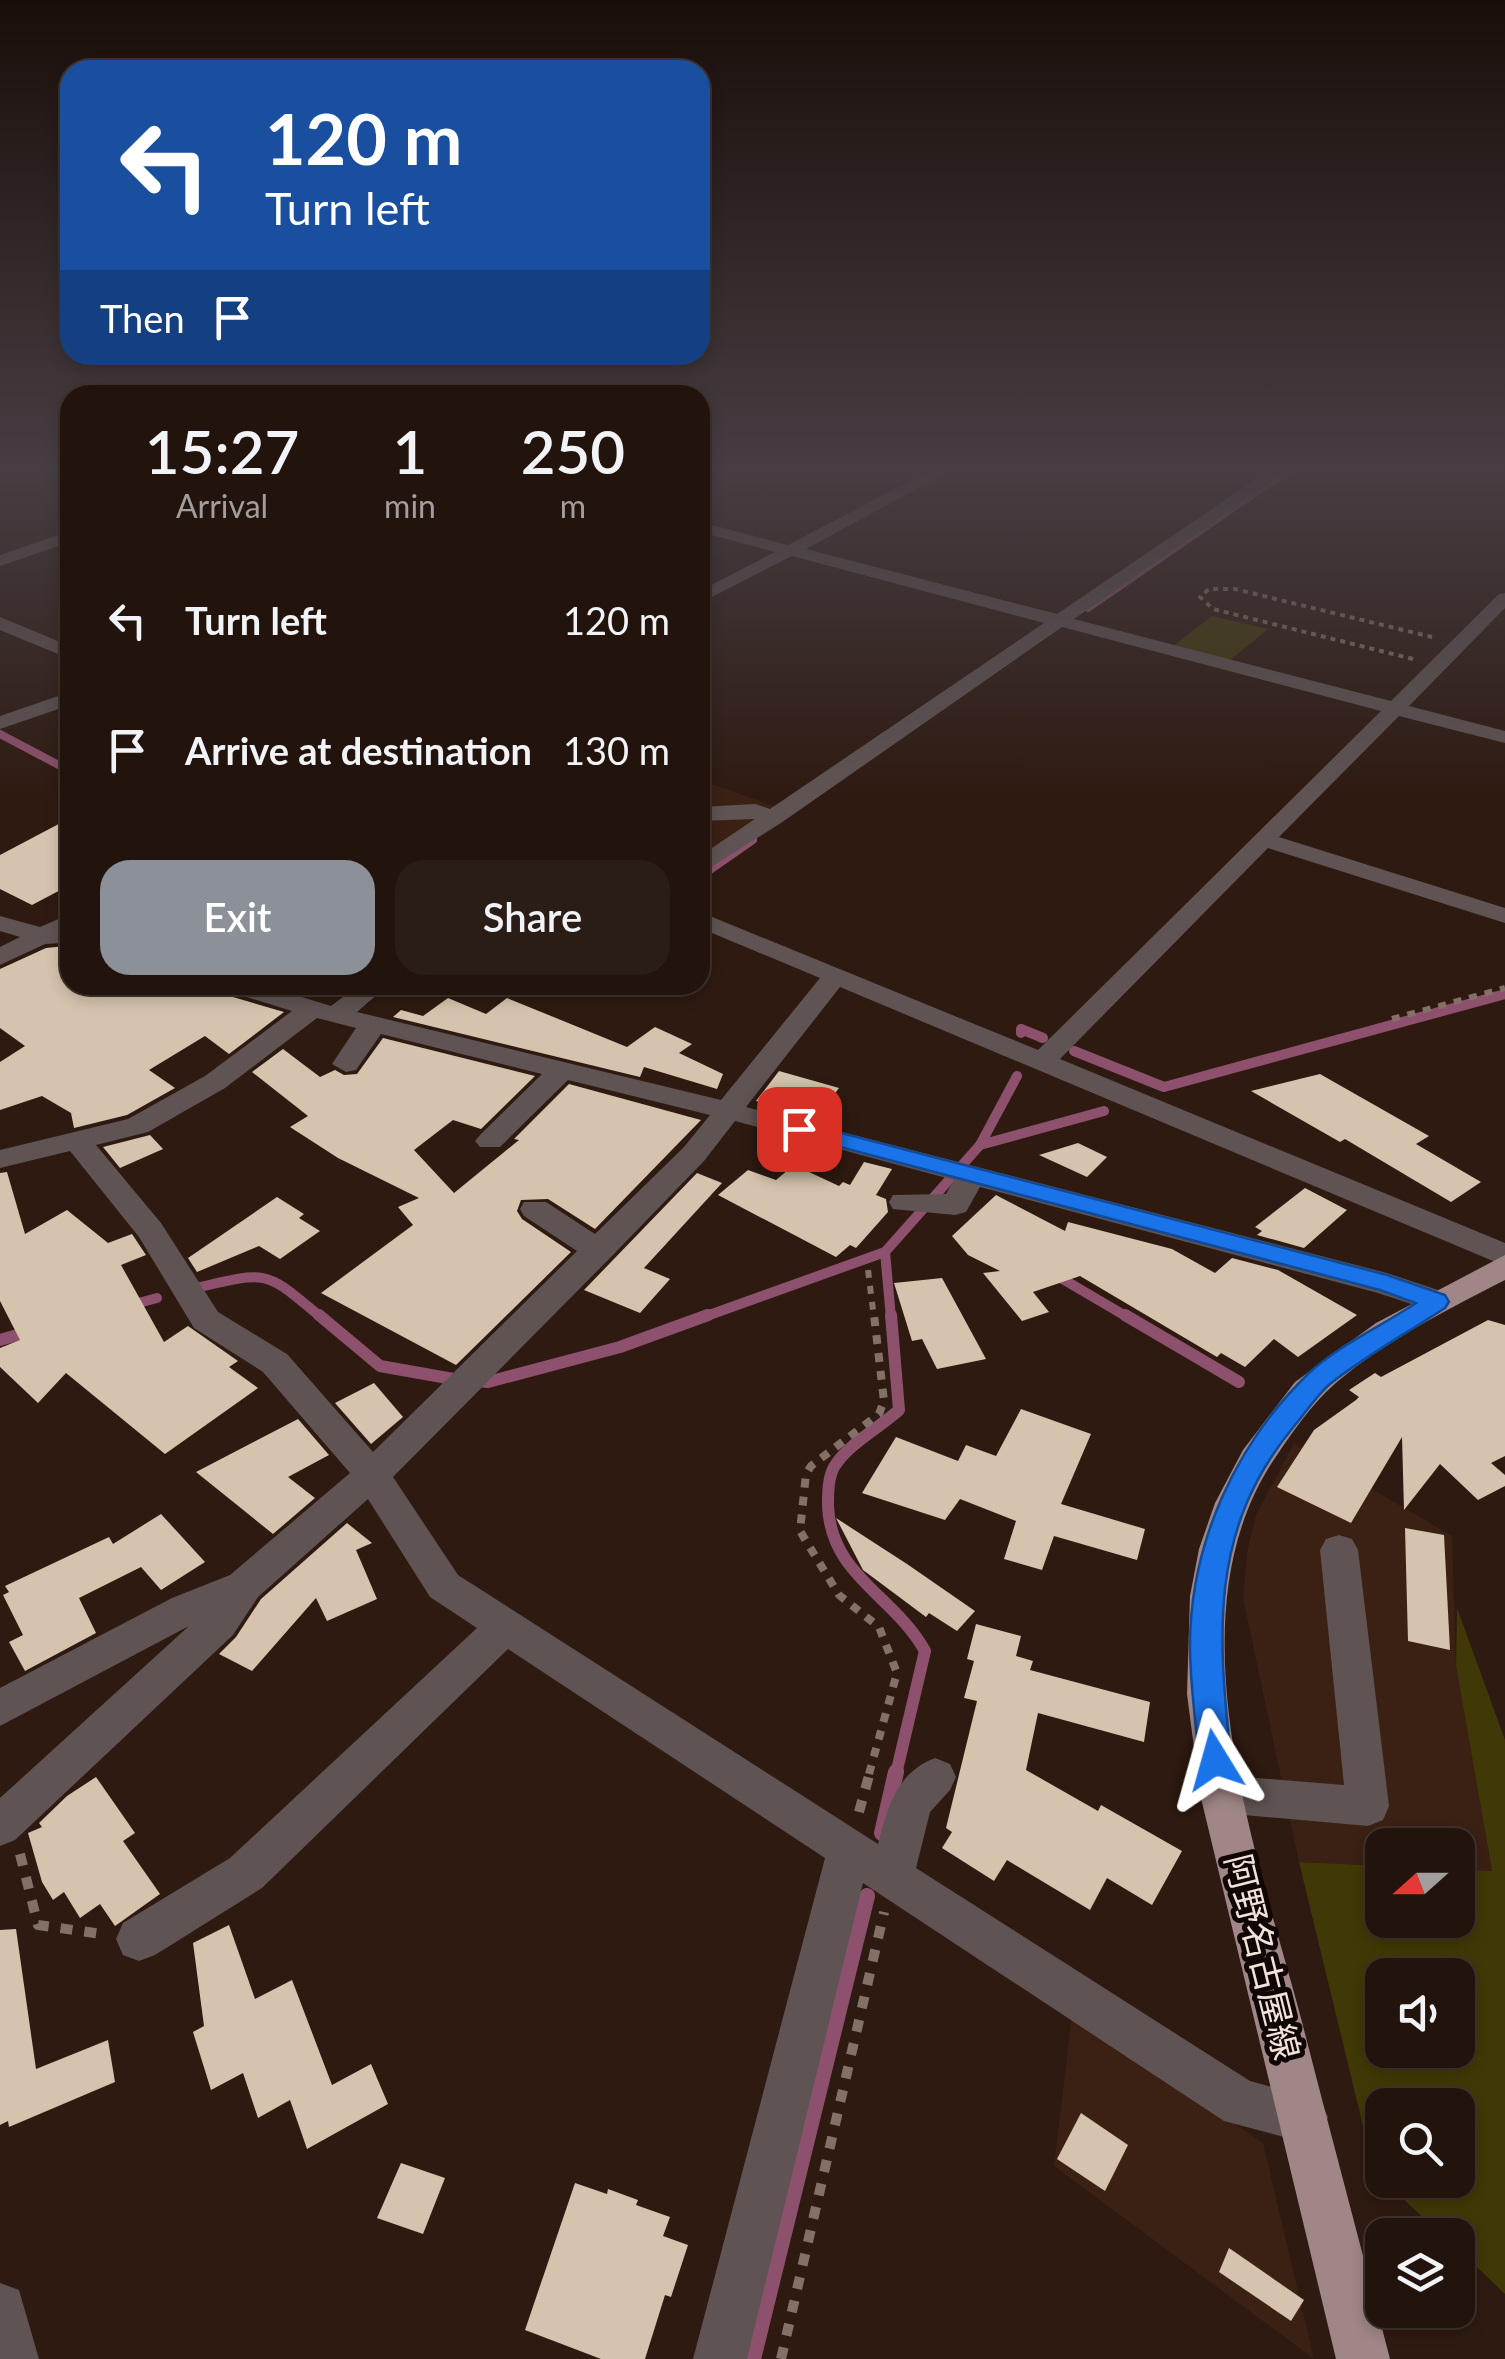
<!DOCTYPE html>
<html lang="en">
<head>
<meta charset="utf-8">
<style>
	body { margin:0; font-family:Lato,"Noto Sans JP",sans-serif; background:#2a1d16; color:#f1f3f6; height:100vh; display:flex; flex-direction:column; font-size:38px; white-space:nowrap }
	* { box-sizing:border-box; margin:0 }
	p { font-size:32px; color:#a29e9d }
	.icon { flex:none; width:55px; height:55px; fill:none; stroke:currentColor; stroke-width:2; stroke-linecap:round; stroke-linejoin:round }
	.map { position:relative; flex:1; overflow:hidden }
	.panel { position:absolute; left:60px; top:385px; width:650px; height:610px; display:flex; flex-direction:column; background:#22140d; border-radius:30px; box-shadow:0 5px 15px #0003,0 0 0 2px #3f332e }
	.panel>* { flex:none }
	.guide { position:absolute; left:60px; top:60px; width:650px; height:305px; border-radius:30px; box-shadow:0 5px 15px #0003,0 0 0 2px #3f332e; background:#1a4fa0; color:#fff; overflow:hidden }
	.needle { width:65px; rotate:249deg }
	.controls { position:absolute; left:1365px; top:1828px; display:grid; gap:20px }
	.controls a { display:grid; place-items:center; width:110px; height:110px; border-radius:20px; background:#22140d; box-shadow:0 5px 15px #0003,0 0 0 2px #3f332e; font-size:50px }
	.pin { position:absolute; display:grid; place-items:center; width:85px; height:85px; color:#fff; margin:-42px; border-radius:20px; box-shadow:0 5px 15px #0006 }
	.me { position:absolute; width:110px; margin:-55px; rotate:352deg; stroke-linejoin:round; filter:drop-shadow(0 0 8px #0008) }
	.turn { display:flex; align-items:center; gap:35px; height:210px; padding:0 40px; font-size:45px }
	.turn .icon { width:130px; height:130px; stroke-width:2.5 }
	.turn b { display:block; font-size:70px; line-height:85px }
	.then { display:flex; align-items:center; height:95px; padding:0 40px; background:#0003; gap:20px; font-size:38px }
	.eta { display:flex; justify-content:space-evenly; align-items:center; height:170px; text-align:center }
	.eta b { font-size:60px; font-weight:600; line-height:70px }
	.cta { display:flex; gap:20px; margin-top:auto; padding:20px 40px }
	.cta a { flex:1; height:115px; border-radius:30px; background:#8c9099; color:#fff; font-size:40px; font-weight:600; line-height:115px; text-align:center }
	.cta a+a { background:#2a1d16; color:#f1f3f6 }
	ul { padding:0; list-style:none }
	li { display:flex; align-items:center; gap:30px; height:130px; padding:0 40px }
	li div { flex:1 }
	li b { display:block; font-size:38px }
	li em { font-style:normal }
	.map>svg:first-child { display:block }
	.built { fill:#3b2014 }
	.green { fill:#403806; fill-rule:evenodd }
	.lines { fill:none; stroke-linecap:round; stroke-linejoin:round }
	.stream-far4 { stroke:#8e516d; stroke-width:6 }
	.stream-far3 { stroke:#8e516d; stroke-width:8 }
	.stream-far2 { stroke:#8e516d; stroke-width:10 }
	.stream-far1 { stroke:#8e516d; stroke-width:12 }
	.stream { stroke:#8e516d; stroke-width:16 }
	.building { fill:#d5c3ad }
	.path-far3 { stroke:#837169; stroke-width:4; stroke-dasharray:5 5; stroke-linecap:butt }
	.path-far2 { stroke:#837169; stroke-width:6; stroke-dasharray:8 8; stroke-linecap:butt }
	.path-far1 { stroke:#837169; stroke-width:8; stroke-dasharray:9 9; stroke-linecap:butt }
	.path { stroke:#837169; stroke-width:10; stroke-dasharray:12 12; stroke-linecap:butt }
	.minor { fill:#5f5353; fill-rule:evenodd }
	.major { fill:#a08686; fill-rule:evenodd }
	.route { fill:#1a73e8; stroke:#114b97; stroke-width:2.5 }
	.labels { text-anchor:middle; stroke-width:10; stroke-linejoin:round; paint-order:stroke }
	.near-street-label { font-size:35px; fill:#f1e3dc; stroke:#100704 }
</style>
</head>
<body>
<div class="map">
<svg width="1505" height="2359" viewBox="0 0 1505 2359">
	<rect width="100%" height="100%" fill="#2e1a11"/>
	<g class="built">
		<polygon points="700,780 780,808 700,862"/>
		<polygon points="1294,1443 1452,1536 1456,1666 1492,1872 1458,1870 1458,1845 1382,1845 1382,1866 1299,1862 1243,1598 1247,1552 1256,1515"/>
		<polygon points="1072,2014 1263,2143 1314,2359 1054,2166"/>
	</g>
	<g class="green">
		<polygon points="1212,616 1268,629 1229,661 1173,646"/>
		<path d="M1457,1608L1505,1740V2294L1458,2249V2235H1442L1383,2180H1458V2105H1382V2179L1374,2171L1299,1862L1382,1866V1920H1458V1870L1492,1871L1456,1666ZM1382,1975H1458V2050H1382Z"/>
	</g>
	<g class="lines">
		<polyline class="stream-far4" points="1088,609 1294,467"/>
		<g class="stream-far3">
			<polyline points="0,734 70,771"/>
			<polyline points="700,877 753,840"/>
		</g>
		<g class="stream-far2">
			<polyline points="1021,1033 1021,1029 1043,1038"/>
			<polyline points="1074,1051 1164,1087 1505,994"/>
			<polyline points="980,1145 1104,1111"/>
			<polyline points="885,1252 891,1318"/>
			<polyline points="1054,1274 1129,1318"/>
			<path d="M200,1287C271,1270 266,1272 322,1318"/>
			<polyline points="131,1305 157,1298"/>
			<polyline points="701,1318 885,1252 980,1145 1017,1076"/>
		</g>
		<g class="stream-far1">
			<polyline points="319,1315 380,1366 459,1380"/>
			<path d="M891,1315L899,1410C879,1428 848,1444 834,1467C828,1478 828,1493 828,1506C831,1576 894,1595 925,1651L896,1774"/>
			<polyline points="1125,1315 1239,1382"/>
			<polyline points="0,1340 28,1332"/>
			<polyline points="476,1381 488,1382 620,1347 708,1315"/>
		</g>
		<g class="stream">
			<polyline points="882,1833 896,1772"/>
			<polyline points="753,2359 867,1896"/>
		</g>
	</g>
	<g class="building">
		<polygon points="70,818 70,885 32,905 0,889 0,855"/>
		<polygon points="70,935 70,985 219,985 226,995 284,1012 229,1054 205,1036 149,1070 175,1088 127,1115 74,1128 71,1113 42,1096 0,1110 0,1062 25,1046 0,1028 0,969 46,948 65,946"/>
		<polygon points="448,998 486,1014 507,998 627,1047 655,1027 692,1044 679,1053 723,1074 717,1089 644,1067 640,1077 393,1017 401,1010 423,1016"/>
		<polygon points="383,1038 535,1076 481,1129 453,1120 414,1150 454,1193 519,1140 514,1139 569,1084 701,1120 595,1229 548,1199 521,1200 517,1211 522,1219 571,1252 456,1365 321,1293 413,1225 398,1207 419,1198 338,1158 290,1127 308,1116 252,1072 283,1049 320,1077 335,1070 344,1075 357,1074"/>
		<polygon points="779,1071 839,1088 818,1116 756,1101"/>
		<polygon points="1320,1074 1429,1136 1416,1144 1481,1182 1451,1202 1345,1139 1340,1142 1251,1091"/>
		<polygon points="150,1135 163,1149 120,1168 103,1147"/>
		<polygon points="1078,1143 1107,1157 1087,1177 1039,1155"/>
		<polygon points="864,1162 892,1169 876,1195 886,1199 888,1212 856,1248 850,1245 836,1257 718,1195 748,1170 776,1180 794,1165 839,1186 843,1182 850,1185"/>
		<polygon points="7,1172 25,1234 67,1210 108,1243 132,1234 146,1255 121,1265 164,1342 188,1326 238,1361 229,1367 258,1388 165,1454 66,1373 38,1403 0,1367 0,1348 20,1340 0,1301 0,1173"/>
		<polygon points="697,1173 722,1183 644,1268 670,1279 640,1313 584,1290"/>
		<polygon points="1305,1188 1347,1210 1304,1248 1257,1235 1262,1231 1255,1227"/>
		<polygon points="996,1195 1065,1231 1068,1222 1172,1249 1215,1273 1232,1258 1278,1270 1357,1315 1298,1357 1274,1339 1245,1367 1221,1353 1217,1357 1080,1276 1033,1292 1049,1312 1022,1321 983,1273 1000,1271 968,1255 952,1236"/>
		<polygon points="277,1197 304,1214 299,1218 320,1231 280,1259 259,1246 197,1272 188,1258"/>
		<polygon points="942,1278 986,1359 937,1369 922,1339 912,1341 894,1283"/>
		<polygon points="1488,1320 1505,1325 1505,1456 1491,1463 1505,1475 1505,1486 1478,1500 1440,1464 1404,1510 1402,1437 1351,1523 1277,1487 1314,1430 1356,1400 1359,1397 1349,1390 1375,1373 1381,1377"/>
		<polygon points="374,1383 403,1417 371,1444 335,1403"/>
		<polygon points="1021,1409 1091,1434 1061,1504 1145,1529 1137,1560 1054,1536 1042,1570 1004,1559 1016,1521 960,1499 945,1520 862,1493 896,1437 958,1461 966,1445 996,1456"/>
		<polygon points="298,1419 329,1455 288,1477 315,1498 273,1534 196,1472"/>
		<polygon points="161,1514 205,1562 161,1590 141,1567 79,1598 96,1633 25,1671 9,1642 23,1635 3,1595 9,1592 5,1586 109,1537 113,1544"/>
		<polygon points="836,1518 907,1564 975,1611 957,1631 929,1613 926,1617 863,1570"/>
		<polygon points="347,1523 372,1543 356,1550 377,1599 327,1621 316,1598 252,1671 219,1654 236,1637 261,1599"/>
		<polygon points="1405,1528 1444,1535 1450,1650 1408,1641"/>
		<polygon points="976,1624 1021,1636 1016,1656 1033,1661 1030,1670 1150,1702 1144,1742 1038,1713 1026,1770 1098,1811 1101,1805 1182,1851 1152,1905 1107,1878 1090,1910 1007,1860 994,1881 942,1848 952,1832 946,1828 977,1701 964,1698 974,1661 967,1659"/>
		<polygon points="96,1777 135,1833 123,1841 160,1894 115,1926 100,1904 80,1918 64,1892 53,1900 42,1882 28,1833 42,1827 39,1823 67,1796"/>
		<polygon points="229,1925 255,1999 292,1980 332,2085 371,2064 388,2104 307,2149 290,2100 258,2118 243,2073 211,2090 193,2032 204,2026 193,1943"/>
		<polygon points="16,1929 36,2069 108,2040 115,2082 9,2127 8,2121 0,2125 0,1930"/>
		<polygon points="1081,2113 1128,2145 1105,2191 1057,2159"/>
		<polygon points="401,2163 445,2178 423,2234 377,2218"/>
		<polygon points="575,2183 607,2194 608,2189 638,2200 636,2205 670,2217 663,2236 688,2245 671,2297 665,2295 645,2359 601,2359 525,2330"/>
		<polygon points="1229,2248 1304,2300 1291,2321 1219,2272"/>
	</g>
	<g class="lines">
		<polyline class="path-far3" points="1413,659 1213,609 1200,597 1209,589 1235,589 1432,637"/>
		<g class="path-far2">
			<polyline points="1392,1019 1505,988"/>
			<polyline points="868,1270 874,1318"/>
		</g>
		<polyline class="path-far1" points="869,1774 897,1673 879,1627 839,1595 800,1531 806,1474 811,1466 879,1414 884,1401 874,1315"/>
		<g class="path">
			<polyline points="859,1812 870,1772"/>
			<polyline points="20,1854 38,1925 102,1934"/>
			<polyline points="781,2359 884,1912"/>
		</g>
		<g class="minor">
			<path d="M937,467H957L806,549L1057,614L1274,467H1292L1074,619L1391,701L1499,594L1505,593V608L1409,706L1505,731V743L1399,716L1279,837L1505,908V923L1268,848L1060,1059L1505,1243V1266L840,987L746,1107L1387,1273L1447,1293L1452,1301L1447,1309L1436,1312L1378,1293L980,1187L966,1212L955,1215L893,1209L889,1202L893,1195L946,1194L954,1180L735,1121L704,1161L610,1258L393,1477L458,1575L878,1844C888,1807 896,1773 935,1758L950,1764L956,1777L950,1790L930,1812L916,1868L1250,2081L1320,2100L1328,2117L1320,2134L1303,2142L1224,2121L863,1883L747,2359H693L825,1858L508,1649L262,1888L155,1955L139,1961L123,1955L116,1939L123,1923L230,1858L477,1628L430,1597L368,1499L258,1597L233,1635L15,1840L0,1846V1798L189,1626L0,1726V1688L172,1598L230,1575L350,1473L263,1372L194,1328L139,1237L70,1151L0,1168V1150L128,1119L205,1076L292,1011L227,991L223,985H263L331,1006L359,985H388L357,1012L721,1100L820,978L700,928V912L1038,1050L1381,711L1062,627L781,823L700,874V856L755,819L700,821V807L755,804L770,809L1044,623L792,556L700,603V591L775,552L700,532V522L788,545ZM317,1018L356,1028L332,1064L346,1072L356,1070L381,1034L542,1074L480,1135L475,1141L480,1147H500L568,1080L710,1115L684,1147L595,1234L546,1202H524L520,1209L524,1216L577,1251L373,1452L287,1354L218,1312L161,1223L96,1145L148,1132L225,1088Z"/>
			<polygon points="70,531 70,542 0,566 0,555"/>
			<polygon points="0,617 70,646 70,659 0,630"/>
			<polygon points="70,692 70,705 0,729 0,716"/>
			<polygon points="70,914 70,931 63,934 62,943 45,944 0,965 0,947 20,937 0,931 0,916 40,927"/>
			<polygon points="1339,1535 1352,1539 1358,1550 1389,1806 1383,1820 1368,1826 1221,1813 1206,1808 1200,1794 1206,1780 1221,1775 1344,1785 1320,1550 1326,1539"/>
			<polygon points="0,2283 19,2290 39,2359 0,2359"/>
		</g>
		<path class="major" d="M1505,1255V1280C1445,1311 1376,1345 1326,1392C1305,1413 1287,1440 1271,1464C1170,1623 1259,1858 1302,2022C1331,2135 1361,2247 1390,2359H1336L1200,1794L1187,1694L1190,1596L1199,1549L1215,1503L1243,1450L1295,1382L1376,1323Z"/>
	</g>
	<linearGradient id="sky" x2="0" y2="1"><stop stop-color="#190e09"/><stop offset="0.59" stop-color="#463e43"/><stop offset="1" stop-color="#463e43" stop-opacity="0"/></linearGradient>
	<rect width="1505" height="797" fill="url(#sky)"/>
	<path class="route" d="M799,1122L1387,1275L1445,1295L1449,1302L1445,1308C1407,1333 1365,1356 1330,1384C1317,1395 1306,1412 1295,1425C1208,1529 1218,1635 1231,1760L1226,1770L1215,1774L1204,1770L1199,1760C1196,1723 1190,1684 1190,1646C1190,1544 1235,1445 1308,1374C1337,1346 1382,1326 1416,1303L1380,1290L791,1134L788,1129L791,1124Z"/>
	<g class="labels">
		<g class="near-street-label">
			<text transform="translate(1262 1957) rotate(76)" y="12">阿野名古屋線</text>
		</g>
	</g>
</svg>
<div class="controls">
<a><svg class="needle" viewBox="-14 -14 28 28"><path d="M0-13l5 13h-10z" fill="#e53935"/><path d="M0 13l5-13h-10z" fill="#a29e9d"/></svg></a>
<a><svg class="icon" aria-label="sound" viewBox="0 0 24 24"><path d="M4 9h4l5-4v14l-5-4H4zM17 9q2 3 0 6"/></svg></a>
<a><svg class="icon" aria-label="search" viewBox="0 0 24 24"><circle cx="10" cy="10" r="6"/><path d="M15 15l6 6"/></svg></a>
<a><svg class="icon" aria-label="layers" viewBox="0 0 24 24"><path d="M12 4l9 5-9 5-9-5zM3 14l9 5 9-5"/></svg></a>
</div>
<div class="pin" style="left:799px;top:1129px;background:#d93025"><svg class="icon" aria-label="arrive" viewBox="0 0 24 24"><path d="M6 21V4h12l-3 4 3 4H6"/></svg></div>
<svg class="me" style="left:1215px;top:1760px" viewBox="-20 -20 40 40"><path d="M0-17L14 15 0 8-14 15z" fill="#1a73e8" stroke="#fff" stroke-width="4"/></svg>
<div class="guide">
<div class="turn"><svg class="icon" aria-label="left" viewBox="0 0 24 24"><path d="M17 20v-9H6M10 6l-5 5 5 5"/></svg><div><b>120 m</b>Turn left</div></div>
<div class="then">Then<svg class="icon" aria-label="arrive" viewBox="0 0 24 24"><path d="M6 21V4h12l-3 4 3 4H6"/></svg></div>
</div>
<section class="panel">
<div class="eta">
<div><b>15:27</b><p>Arrival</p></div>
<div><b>1</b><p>min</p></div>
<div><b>250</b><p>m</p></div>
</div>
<ul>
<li><svg class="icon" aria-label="left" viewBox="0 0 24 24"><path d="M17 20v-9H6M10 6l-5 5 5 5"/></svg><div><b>Turn left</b></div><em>120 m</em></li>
<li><svg class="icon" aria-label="arrive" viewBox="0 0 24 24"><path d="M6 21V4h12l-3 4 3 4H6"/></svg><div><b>Arrive at destination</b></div><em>130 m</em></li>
</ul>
<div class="cta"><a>Exit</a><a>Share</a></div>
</section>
</div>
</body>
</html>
